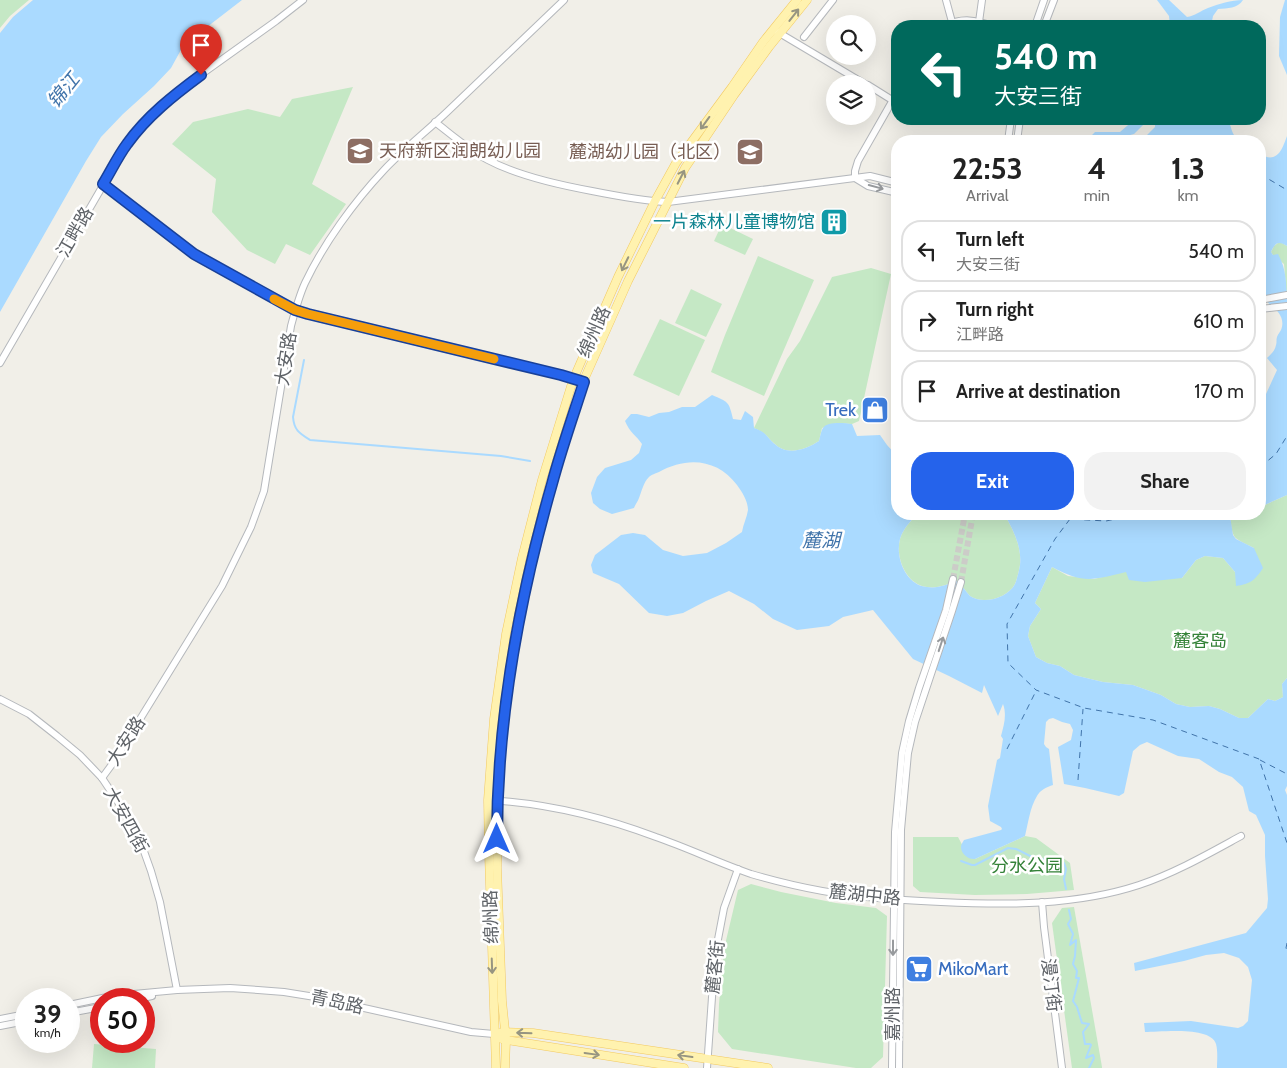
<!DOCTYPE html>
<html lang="en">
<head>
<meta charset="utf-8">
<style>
	body { margin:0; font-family:Cabin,"Noto Sans SC",sans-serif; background:#f2f2f2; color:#222; height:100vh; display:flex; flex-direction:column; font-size:19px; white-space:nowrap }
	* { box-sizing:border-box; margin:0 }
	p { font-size:16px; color:#767676 }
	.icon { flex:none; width:28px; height:28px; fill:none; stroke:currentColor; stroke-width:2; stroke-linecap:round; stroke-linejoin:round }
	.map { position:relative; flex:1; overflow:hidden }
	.details { position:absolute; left:891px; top:135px; width:375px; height:385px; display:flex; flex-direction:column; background:#fff; border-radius:20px; box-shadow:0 5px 20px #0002 }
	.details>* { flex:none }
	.hud { position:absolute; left:891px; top:20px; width:375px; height:105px; border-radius:20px; box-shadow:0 5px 20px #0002; background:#00695c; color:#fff; overflow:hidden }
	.fabs { position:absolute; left:826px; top:15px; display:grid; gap:10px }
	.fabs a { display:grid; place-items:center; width:50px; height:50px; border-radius:50%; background:#fff; box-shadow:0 5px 20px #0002; font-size:25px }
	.speed { position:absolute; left:15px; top:988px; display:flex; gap:10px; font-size:25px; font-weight:700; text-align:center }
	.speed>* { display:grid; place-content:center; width:65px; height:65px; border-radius:50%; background:#fff; box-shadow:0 5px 20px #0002; line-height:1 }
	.speed small { font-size:12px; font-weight:400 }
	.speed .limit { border:8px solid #d22; background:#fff; color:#111 }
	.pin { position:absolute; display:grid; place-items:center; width:42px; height:42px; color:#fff; margin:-51px -21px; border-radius:50% 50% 50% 0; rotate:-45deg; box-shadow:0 0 5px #0007 }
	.pin .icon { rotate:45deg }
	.me { position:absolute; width:55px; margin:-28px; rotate:0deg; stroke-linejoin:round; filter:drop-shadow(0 0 4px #0008) }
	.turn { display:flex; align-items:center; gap:18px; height:105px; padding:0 20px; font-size:22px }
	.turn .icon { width:65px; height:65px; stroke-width:2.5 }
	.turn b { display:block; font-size:35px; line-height:42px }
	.eta { display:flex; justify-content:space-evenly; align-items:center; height:85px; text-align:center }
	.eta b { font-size:30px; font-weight:700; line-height:35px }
	.primary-button { display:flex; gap:10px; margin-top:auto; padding:10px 20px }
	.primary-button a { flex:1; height:58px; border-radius:20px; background:#2563eb; color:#fff; font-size:20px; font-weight:700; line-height:58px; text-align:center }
	.primary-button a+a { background:#f2f2f2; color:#222 }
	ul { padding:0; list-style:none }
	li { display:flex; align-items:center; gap:15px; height:62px; margin:0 10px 8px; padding:0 10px; border:2px solid #e0e0e0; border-radius:20px }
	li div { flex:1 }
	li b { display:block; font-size:19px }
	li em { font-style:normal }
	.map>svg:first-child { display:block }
	.green { fill:#c5e8c5 }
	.water { fill:#aadaff }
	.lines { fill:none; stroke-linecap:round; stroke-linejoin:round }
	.stream { stroke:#aadaff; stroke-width:2 }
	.ferry { stroke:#4174aa; stroke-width:1; stroke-dasharray:6 5; stroke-linecap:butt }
	.minor-tunnel { stroke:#ccccc8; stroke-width:6; stroke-dasharray:6 3; stroke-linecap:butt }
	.minor-casing { stroke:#b5b8bc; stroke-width:8 }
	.major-casing { stroke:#f2c960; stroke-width:9 }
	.minor { stroke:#fff; stroke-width:6 }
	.major { stroke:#fff2af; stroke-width:8 }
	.oneway { stroke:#979581 }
	.oneway2 { stroke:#979a9d }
	.route-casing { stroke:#184099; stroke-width:12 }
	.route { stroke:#2563eb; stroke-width:9 }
	.slow { stroke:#f59e0b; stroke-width:9 }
	.labels { text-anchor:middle; stroke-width:5; stroke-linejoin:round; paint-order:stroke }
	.education-label { font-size:18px; fill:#785e54; stroke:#fff; text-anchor:start }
	.culture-label { font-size:18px; fill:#0d838f; stroke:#fff; text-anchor:end }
	.street-label { font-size:18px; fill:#5f6368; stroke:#fff }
	.shop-label { font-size:18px; fill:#366cbe; stroke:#fff; text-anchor:end }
	.park-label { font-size:18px; fill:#348238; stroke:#fff }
	.water-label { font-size:19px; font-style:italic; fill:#4174aa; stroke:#fff }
</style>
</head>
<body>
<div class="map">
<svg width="1287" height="1068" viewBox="0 0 1287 1068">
	<rect width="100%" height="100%" fill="#f1efe8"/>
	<g class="green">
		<polygon points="0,0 29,0 10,16 0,28"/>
		<polygon points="353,87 312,184 346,204 310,255 286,244 275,264 247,250 212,212 216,179 172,144 193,122 248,109 280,117 292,99"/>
		<polygon points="722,224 753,239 745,255 714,241"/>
		<polygon points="1278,243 1282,243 1287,246 1287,301 1284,264 1273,255 1271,252 1274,246"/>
		<polygon points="758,256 814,280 764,396 711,372 725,335"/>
		<path d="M871,268L891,274L859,421L852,424L837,423L822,428L819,441C807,449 788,456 776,445C766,437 768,434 754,428L787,359L800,341L832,277Z"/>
		<polygon points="691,289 722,304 706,337 675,323"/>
		<polygon points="660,319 705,340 679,396 633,375"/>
		<path d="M1287,495V678L1282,684L1283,697L1275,701L1268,699L1248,718H1239L1220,709L1209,706L1190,707L1176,704L1161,695L1133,685L1103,682L1074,675L1060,666L1047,663L1036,657L1028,636L1030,626L1041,609L1035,603L1052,567L1068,576L1094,579L1126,571L1182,578L1196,560L1205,556L1223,558L1235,572L1254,548C1232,537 1233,540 1230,516L1237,514H1260V507Z"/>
		<path d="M918,514H1004C1013,529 1022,547 1020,565C1019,571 1017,579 1015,584C1008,598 983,605 970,596C966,592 962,585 957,581C947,584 938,589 927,587C906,585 895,557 900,539C903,529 911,520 918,514Z"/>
		<polygon points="1025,836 1036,838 1070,863 1074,890 1027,894 975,895 920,892 913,886 913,837 958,837 967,854 975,859"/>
		<polygon points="751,884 781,892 836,903 876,908 887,916 883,1057 871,1068 856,1068 732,1049 718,1032 719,1004 724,949 738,890"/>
		<polygon points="1074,907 1102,1067 1102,1068 1072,1068 1052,923 1062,908"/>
		<polygon points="94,1044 156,1049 155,1068 92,1068"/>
	</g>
	<g class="water">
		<polygon points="33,0 242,0 207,27 182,48 171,68 154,86 123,114 101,137 86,161 0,312 0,33 13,17"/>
		<path d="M1157,0H1169L1187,17C1195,16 1200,11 1208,8C1219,4 1231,0 1243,0C1237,9 1228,8 1218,9L1213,16L1211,26H1170L1169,16Z"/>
		<polygon points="1285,0 1287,0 1287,75 1279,56 1280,17"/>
		<polygon points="1135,119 1149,119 1134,134 1108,141 1104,141 1102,139 1092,139 1092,135 1095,132 1120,132"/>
		<path d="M1153,119H1220C1233,122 1229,126 1234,135C1235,136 1240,140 1241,141H1123L1144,138L1155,127V122Z"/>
		<path d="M1287,136V246C1278,240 1275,243 1271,252L1273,255L1278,254C1287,270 1286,284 1287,301V495L1260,507V407L1277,370L1267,358C1271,354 1275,351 1276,345C1277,342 1276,340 1277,337C1277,336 1281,330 1281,330C1287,315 1272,306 1262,298H1260V242L1264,239L1260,225V154C1277,164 1282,150 1287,136Z"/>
		<path d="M712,395C728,402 729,401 733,419L741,420L745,411L753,417L754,428C768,433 766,437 776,445C788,456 807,449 819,441C820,437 821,431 823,428C827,421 845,423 852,424L857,436L880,435L887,445L897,456V471L895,472V476L897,478L898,514H918C911,520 903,529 900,539C895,558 906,585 927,587C938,589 947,584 957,581C962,585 966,592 970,596C983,605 1008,598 1015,584C1017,579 1019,571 1020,565C1022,547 1013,529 1004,514H1237L1230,516L1233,535L1236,539L1254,548L1263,568C1255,580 1251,584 1236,586L1235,572L1223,558L1205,556L1196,560L1182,578L1145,582L1129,580L1126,572C1092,580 1084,584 1052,567L1035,603L1041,609L1030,626L1028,636L1036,657L1047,663L1060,666L1074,675L1103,682L1133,685L1161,695L1176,704L1190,707L1209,706L1220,709L1239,718H1248L1268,699L1275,701L1283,697L1282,684L1287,678V786L1285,790L1287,795V1068H1217C1217,1061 1218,1051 1216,1044C1211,1026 1160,1032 1145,1032L1144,1023L1191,1021L1238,1028L1243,1026L1248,1021L1252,980L1248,967L1239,958L1224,953L1206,955L1184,961L1135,971L1134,963L1246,933L1267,908L1268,899L1265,856V835L1256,815L1249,811L1243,787L1232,777L1219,772L1199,759L1178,756L1147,742L1140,745L1133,751L1124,793L1119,796L1085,788L1064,784L1058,747L1071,740L1073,730L1070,724L1062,722L1053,718L1049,719L1046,722L1044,744L1046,747L1049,749L1053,785C1047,787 1040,790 1037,796C1030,807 1028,824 1025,836L975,859C969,860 961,854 961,847C961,844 963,842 964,840L1001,830L1002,829L1001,827L990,821L988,806L997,760L1000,758L1003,739L1001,736C1004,725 1007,715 1003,704L998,716L984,685L982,693L949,676L913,659L873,610L843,617L829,626L797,630L773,619L754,604L729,591L706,601L683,613L667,616L649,613L619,584L593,573L591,565L595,555L621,535L633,533L645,535L663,550L683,556L707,553L726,543L742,532C743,525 747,517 748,510C748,501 742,492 737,485C718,459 687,456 659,472C656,473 651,475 649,477C643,483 642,491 639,498C638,501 635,505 634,508L612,514L600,509L593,503L591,493L597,477L605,468L631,460L639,453L642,444C636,435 630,433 625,421L631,414H637L649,417L659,413L669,412L682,407H695Z"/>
	</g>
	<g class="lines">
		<g class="stream">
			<path d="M304,360L293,417C294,430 299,433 310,440L501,456L530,461"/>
			<polyline points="961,861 972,865 975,865 1008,848 1016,849 1036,859 1054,860 1061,861 1064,863 1066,869 1064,879 1066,889"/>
			<polyline points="1069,910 1071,919 1068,924 1073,934 1070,945 1076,940 1075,956 1073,964 1077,971 1076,978 1079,978 1073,1001 1077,1007 1082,1023 1089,1024 1083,1032 1085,1044 1090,1044 1091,1045 1086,1058 1093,1055 1094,1058 1089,1068"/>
		</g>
		<g class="ferry">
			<polyline points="1260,174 1287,190"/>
			<polyline points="1260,467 1276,454 1287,436"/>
			<polyline points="1064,514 1070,519 1106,521 1138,514"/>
			<polyline points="1070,519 1055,539 1007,624 1008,663 1036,690 1084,708 1153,720 1259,759 1287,843"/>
			<polyline points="1007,749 1036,691"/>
			<polyline points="1260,760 1287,774"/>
			<polyline points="1078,780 1083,709"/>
			<polyline points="1287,943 1286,948 1287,950"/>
		</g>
		<g class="minor-tunnel">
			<polyline points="953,579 965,514"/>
			<polyline points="961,582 973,514"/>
		</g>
		<g class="minor-casing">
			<g id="minor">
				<polyline points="946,0 952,22"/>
				<polyline points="979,22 982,0"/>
				<path d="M944,26C963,17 975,20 994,26"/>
				<polyline points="1035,26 1044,0"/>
				<polyline points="1044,26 1054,0"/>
				<polyline points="776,31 865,84"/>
				<polyline points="804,37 833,0"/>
				<polyline points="868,85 892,100"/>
				<path d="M435,122C452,135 469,150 488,160C518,176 559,185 592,191C617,196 642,201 668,202L870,176L898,183"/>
				<polyline points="1008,141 1011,119"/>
				<polyline points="1017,141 1020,119"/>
				<polyline points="855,178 855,171 858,161 898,91"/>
				<polyline points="855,178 868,186 898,193"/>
				<polyline points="103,184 194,254 295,310 308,314 561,375 583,382"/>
				<polyline points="1260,300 1287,295"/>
				<polyline points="1260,309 1287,306"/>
				<polyline points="0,363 127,144 143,124 178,91 276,21 303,0"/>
				<polyline points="0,699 29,714 57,736 80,755 102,778 124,811 141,843 151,871 160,902 177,990"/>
				<path d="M102,778L113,763L222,586L251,527L264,491L291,326C295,311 299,296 305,283C324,243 354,202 384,170C404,149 427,131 448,111C487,74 525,37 564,0"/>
				<path d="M488,800C545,803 603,817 656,837C688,848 719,863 751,874C792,886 835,895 878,898C899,900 920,901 941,902C1007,905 1075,906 1139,885C1175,873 1208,854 1241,836"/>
				<polyline points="1042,902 1044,927 1062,1068"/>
				<polyline points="138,999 152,996"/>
				<polyline points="69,1005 112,996 177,990 230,988 258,990 284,992 315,997 471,1032 494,1034"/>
				<polyline points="69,1013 101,1007"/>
				<polyline points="0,1019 26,1014"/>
				<polyline points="0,1026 26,1021"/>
				<polyline points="707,1068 715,955 724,908 738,869"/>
				<polyline points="892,1068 895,832 902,753 909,721 919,688 946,610 953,579"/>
				<polyline points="899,1068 901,830 908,753 915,722 952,611 961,582"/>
			</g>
		</g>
		<g class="major-casing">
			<g id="major">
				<polyline points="500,1033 504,1032 533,1033 768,1068"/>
				<polyline points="502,1039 506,1040 684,1068"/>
				<polyline points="496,1068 489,854 488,800 494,719 506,634 522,558 542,480 573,380 618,277 655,201 676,163 732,87 763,42 797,0"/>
				<polyline points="505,1068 506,1040 502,1001 497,868 498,776 504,721 516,634 531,561 552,483 583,382 628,281 685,168 734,95 769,47 807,0"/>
			</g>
		</g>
		<use href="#minor" class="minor"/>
		<use href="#major" class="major"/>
	</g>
	<defs><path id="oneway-shaft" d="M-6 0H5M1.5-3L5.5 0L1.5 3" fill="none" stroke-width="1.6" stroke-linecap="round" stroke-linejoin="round" transform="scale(1.25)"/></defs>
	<g class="oneway">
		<use href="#oneway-shaft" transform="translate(794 15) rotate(-52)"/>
		<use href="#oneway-shaft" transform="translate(705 123) rotate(126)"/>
		<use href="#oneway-shaft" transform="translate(681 177) rotate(-63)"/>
		<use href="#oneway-shaft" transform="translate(625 264) rotate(116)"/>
		<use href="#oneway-shaft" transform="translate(492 966) rotate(88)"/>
		<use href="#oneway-shaft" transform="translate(524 1033) rotate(-178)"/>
		<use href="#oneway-shaft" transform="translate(592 1054) rotate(8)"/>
		<use href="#oneway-shaft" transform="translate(685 1056) rotate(-172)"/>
	</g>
	<g class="oneway2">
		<use href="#oneway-shaft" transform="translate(876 187) rotate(15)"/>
		<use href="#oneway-shaft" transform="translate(941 644) rotate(-72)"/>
		<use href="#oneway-shaft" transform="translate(893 948) rotate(90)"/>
	</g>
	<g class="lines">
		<g class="route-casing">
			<path id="route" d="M201,75C174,95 147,116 127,144C118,156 111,171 103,184L194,254L295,310L308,314L561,375L584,382C573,416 561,450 552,484C519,599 497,719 497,839"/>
		</g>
		<use href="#route" class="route"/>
		<polyline class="slow" points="274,299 295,310 308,314 494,359"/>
	</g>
	<defs>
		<g id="school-square" transform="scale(1.4375)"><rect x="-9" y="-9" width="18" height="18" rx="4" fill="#8d6e63" stroke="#fff"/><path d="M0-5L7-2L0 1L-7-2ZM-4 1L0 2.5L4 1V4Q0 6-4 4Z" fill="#fff"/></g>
		<g id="building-square" transform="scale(1.4375)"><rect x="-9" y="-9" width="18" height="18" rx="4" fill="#0f9aa8" stroke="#fff"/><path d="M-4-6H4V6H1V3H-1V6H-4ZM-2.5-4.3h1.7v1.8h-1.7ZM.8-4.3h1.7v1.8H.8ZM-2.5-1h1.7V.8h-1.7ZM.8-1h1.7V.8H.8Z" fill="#fff"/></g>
		<g id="shop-square" transform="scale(1.4375)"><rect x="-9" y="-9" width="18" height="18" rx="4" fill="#3f7fe0" stroke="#fff"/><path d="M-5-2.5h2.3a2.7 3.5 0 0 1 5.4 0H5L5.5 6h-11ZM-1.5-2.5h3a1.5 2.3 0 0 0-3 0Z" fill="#fff"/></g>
		<g id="supermarket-square" transform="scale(1.4375)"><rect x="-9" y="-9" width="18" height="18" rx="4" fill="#3f7fe0" stroke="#fff"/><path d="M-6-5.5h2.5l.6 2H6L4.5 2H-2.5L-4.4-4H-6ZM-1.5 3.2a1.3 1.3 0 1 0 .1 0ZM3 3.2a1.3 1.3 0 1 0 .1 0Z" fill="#fff"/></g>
	</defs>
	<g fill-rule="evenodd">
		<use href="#school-square" x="360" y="151"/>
		<use href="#school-square" x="750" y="152"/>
		<use href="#building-square" x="834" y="222"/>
		<use href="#shop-square" x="875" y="410"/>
		<use href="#supermarket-square" x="919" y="969"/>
	</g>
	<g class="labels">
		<g class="education-label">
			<text x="379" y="157">天府新区润朗幼儿园</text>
			<text x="731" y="158" text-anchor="end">麓湖幼儿园（北区）</text>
		</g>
		<g class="culture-label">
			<text x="815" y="228">一片森林儿童博物馆</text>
		</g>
		<g class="street-label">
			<text transform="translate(75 232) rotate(-60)" y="6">江畔路</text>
			<text transform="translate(594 332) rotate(-66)" y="6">绵州路</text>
			<text transform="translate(286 359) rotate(-81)" y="6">大安路</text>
			<text transform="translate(126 741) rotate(-57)" y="6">大安路</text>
			<text transform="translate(126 820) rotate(61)" y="6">大安四街</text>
			<text transform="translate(865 895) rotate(6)" y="6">麓湖中路</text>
			<text transform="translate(491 917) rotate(-92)" y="6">绵州路</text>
			<text transform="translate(715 967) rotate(-84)" y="6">麓客街</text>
			<text transform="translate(1051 985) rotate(83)" y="6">漫汀街</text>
			<text transform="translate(337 1002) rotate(12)" y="6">青岛路</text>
			<text transform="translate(893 1014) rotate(-90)" y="6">嘉州路</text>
		</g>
		<g class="shop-label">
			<text x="856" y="416">Trek</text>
			<text x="938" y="975" text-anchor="start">MikoMart</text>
		</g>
		<g class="park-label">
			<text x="1200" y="647">麓客岛</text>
			<text x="1027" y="872">分水公园</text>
		</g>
		<g class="water-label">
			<text transform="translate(63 90) rotate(-51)" y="7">锦江</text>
			<text x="821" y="547">麓湖</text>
		</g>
	</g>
</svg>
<div class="fabs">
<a><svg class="icon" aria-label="search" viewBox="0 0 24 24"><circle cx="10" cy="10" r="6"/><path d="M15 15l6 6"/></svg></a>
<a><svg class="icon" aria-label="layers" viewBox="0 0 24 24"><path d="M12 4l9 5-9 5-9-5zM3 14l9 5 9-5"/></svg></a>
</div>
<div class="speed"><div>39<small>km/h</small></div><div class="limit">50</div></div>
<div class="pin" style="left:201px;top:75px;background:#d93025"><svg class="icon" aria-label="arrive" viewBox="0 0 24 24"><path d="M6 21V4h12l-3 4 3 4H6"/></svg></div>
<svg class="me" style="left:497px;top:839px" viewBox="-20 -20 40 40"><path d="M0-17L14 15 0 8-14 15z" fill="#2563eb" stroke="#fff" stroke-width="4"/></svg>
<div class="hud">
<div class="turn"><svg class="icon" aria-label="left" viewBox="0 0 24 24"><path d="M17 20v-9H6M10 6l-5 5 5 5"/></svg><div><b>540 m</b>大安三街</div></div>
</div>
<section class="details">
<div class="eta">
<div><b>22:53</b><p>Arrival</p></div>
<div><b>4</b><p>min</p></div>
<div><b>1.3</b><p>km</p></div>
</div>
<ul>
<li><svg class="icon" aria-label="left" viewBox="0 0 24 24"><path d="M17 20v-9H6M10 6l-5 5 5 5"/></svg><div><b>Turn left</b><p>大安三街</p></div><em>540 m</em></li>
<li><svg class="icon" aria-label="right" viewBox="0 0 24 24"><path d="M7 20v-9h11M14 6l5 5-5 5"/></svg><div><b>Turn right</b><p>江畔路</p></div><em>610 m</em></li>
<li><svg class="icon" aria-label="arrive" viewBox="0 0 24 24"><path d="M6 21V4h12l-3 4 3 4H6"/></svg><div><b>Arrive at destination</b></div><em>170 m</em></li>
</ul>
<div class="primary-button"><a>Exit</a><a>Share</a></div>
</section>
</div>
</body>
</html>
